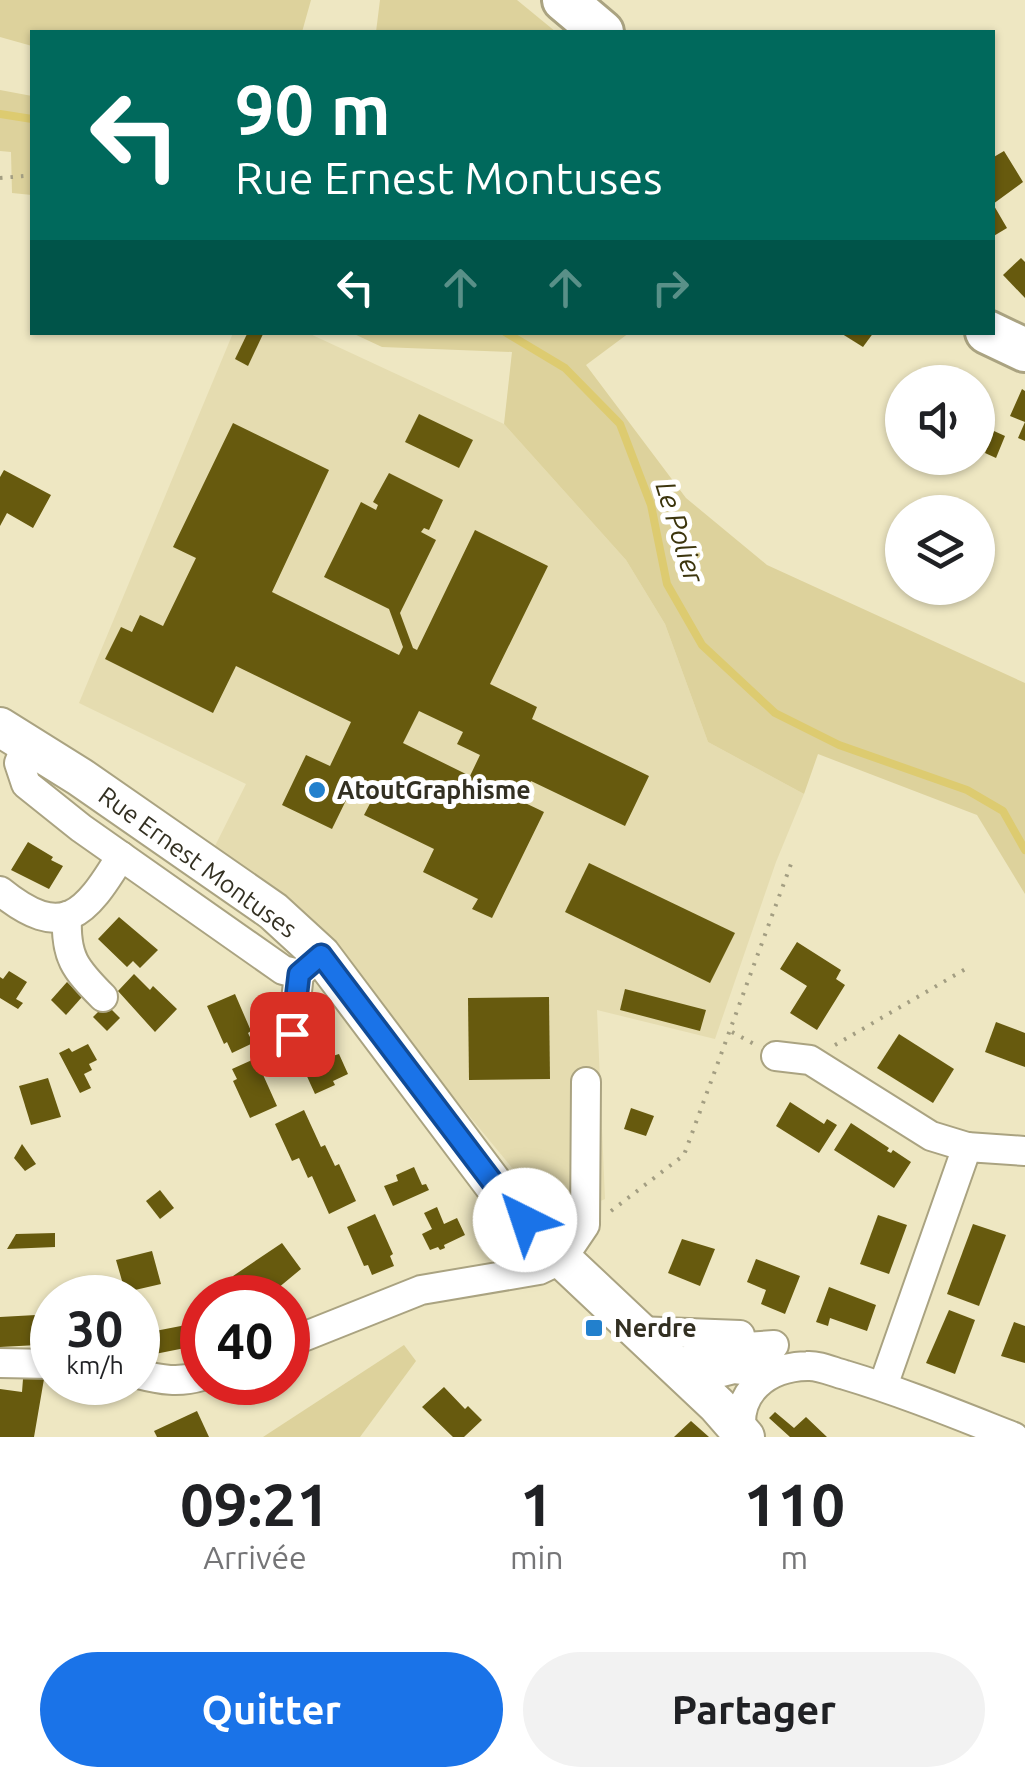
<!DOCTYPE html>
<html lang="fr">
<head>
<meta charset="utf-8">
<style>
	body { margin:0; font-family:Ubuntu,sans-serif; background:#f2f2f2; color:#202124; height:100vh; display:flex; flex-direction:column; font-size:38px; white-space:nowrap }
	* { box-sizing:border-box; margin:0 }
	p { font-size:32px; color:#757577 }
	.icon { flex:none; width:55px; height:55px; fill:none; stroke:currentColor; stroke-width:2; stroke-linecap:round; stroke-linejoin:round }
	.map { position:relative; height:1437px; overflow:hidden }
	.drawer { display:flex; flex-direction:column; background:#fff; flex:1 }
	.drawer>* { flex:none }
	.hud { position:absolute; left:30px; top:30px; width:965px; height:305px; border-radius:0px; box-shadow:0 2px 8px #0004; background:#00695c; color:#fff; overflow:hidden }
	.tools { position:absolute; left:885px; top:365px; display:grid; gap:20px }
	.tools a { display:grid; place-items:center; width:110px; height:110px; border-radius:50%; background:#fff; box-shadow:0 2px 8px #0004; font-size:50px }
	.speed { position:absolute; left:30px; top:1275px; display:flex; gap:20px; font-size:50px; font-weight:700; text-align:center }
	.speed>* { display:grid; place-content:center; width:130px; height:130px; border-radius:50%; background:#fff; box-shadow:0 2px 8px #0004; line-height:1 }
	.speed small { font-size:25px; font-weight:400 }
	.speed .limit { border:15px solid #d22; background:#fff; color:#111 }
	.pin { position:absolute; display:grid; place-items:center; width:85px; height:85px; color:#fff; margin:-42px; border-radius:20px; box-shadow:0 5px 15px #0006 }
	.me { position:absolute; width:110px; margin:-55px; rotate:319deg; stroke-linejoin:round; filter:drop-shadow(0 0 8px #0008) }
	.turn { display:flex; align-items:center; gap:35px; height:210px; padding:0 40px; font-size:45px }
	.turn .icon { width:130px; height:130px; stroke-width:2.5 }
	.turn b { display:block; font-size:70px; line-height:85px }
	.lanes { display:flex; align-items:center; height:95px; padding:0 40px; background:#0003; justify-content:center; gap:50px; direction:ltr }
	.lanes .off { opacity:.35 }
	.eta { display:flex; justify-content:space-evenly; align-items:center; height:170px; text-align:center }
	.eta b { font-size:60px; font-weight:700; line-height:70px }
	.cta { display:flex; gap:20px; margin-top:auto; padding:20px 40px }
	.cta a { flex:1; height:115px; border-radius:60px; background:#1a73e8; color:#fff; font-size:40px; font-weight:700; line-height:115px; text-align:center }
	.cta a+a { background:#f2f2f2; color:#202124 }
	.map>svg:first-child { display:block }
	.built { fill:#e5dcb0 }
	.green { fill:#ddd29c }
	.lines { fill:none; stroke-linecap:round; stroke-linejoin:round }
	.stream { stroke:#ddcb70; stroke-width:8 }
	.building { fill:#675a0e; fill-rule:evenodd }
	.street-casing { stroke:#aaa381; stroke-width:32 }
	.secondary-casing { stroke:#aaa381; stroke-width:42 }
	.primary-casing { stroke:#aaa381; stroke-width:48 }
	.path { stroke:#a39e82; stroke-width:4; stroke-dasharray:2.5 8; stroke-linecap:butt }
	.street { stroke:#fff; stroke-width:28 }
	.secondary { stroke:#fff; stroke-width:38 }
	.primary { stroke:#fff; stroke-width:42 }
	.route-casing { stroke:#114b97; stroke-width:25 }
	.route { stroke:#1a73e8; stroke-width:18 }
	.poi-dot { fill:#2280cd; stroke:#fff; stroke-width:4 }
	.labels { text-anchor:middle; stroke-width:10; stroke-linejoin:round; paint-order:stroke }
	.poi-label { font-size:25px; font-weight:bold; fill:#333022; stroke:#fff; text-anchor:start }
	.street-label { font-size:25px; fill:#333022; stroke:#fff }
	.water-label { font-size:28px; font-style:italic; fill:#3c350d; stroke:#fff }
</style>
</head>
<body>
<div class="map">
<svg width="1025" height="1437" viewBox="0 0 1025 1437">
	<rect width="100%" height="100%" fill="#eee7c2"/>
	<polygon class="built" points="233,333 308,333 504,424 626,560 665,624 708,742 804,794 776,862 715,1039 597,1010 605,1199 556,1221 389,1019 347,960 277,890 215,846 246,784 79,703"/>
	<g class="green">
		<polygon points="0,0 311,0 302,32 32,32 32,46 0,37"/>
		<polygon points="380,0 517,0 556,32 376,32"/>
		<polygon points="0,90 32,96 32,195 12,193 11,152 0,151"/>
		<polygon points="352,333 629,333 586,365 686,498 767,565 1025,683 1025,894 977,815 818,754 804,794 708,742 665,624 626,560 504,424 512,352 382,347"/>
		<polygon points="404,1345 416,1361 360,1437 263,1437"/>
	</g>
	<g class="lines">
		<g class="stream">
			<polyline points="0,114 32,119"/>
			<polyline points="505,332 565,368 620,424 651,505 667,584 702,645 775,713 839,745 967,790 1003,811 1025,850"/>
		</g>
	</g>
	<g class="building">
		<polygon points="1004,151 1023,182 993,204 1007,228 992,237 992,158"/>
		<polygon points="1021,258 1025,262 1025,298 1003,275"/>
		<polygon points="248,332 264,332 248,366 235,359"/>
		<polygon points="839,332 874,332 863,347"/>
		<polygon points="1022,389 1025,391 1025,441 1018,438 1025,422 1010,416"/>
		<polygon points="419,414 473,440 459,468 405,442"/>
		<path d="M233,423L329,470L272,592L399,655L403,647L389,609L324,577L361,502L376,510L378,505L373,502L389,473L443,500L429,530L424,528L421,532L436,540L400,613L413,648L417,650L475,530L548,566L490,684L537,707L532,719L649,776L625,826L531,781L521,801L544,812L492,918L472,909L478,899L423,872L434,849L364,815L376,792L355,782L332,829L282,805L306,755L330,766L351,722L236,666L213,713L105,659L121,627L132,632L140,615L163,626L196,558L173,547ZM419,711L463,732L457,744L480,755L470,776L403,743Z"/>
		<polygon points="994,431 1005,436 996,458 985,453"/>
		<polygon points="4,470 51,495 33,528 7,513 0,526 0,477"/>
		<polygon points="28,842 53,857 51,860 63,866 49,889 11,870"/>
		<polygon points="589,863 735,933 710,983 565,912"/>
		<polygon points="119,917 158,950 140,968 133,961 127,967 98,939"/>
		<polygon points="797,942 841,970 836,979 845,985 817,1030 790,1013 807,986 780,969"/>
		<polygon points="9,971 27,982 16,999 23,1003 18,1009 0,998 0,977 3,979"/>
		<polygon points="134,974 150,990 153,986 177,1009 155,1032 118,991"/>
		<polygon points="67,982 82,997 66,1015 51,1000"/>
		<polygon points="625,989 706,1010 700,1031 620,1010"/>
		<polygon points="235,994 251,1031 248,1033 253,1043 232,1053 227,1042 224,1044 207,1006"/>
		<polygon points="549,997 550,1079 469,1080 468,998"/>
		<polygon points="106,1004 120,1018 107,1031 93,1017"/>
		<polygon points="996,1022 1025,1033 1025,1067 985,1052"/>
		<polygon points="899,1034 954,1069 933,1103 877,1068"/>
		<polygon points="88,1044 97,1060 89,1064 92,1070 84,1074 91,1088 80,1093 59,1053 69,1048 72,1052"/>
		<polygon points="339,1054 348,1074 333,1081 335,1085 315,1094 305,1072 312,1068 310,1063"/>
		<polygon points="252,1060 256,1070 260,1068 277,1106 250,1118 233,1081 237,1079 232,1069"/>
		<polygon points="48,1078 61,1117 31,1125 19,1086"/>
		<polygon points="790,1102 824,1124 827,1119 837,1125 819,1153 776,1126"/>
		<polygon points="631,1108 654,1116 646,1136 624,1129"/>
		<polygon points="304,1110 321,1147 325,1145 335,1166 339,1164 356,1201 329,1214 312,1176 308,1178 299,1158 292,1161 275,1124"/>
		<polygon points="851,1123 889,1148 887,1151 891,1153 893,1150 911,1162 894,1188 834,1150"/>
		<polygon points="22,1144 36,1164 25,1171 14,1158"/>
		<polygon points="414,1167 422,1185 426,1184 429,1190 393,1206 384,1186 398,1181 396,1175"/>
		<polygon points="160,1190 174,1208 160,1219 146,1201"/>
		<polygon points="437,1207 444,1224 457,1218 465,1235 444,1245 445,1248 440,1250 438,1247 430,1250 422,1234 432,1229 424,1213"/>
		<polygon points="375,1214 393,1254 390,1256 394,1266 372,1275 368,1265 364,1266 347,1227"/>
		<polygon points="878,1215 907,1225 889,1274 860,1264"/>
		<polygon points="973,1224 1006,1235 979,1306 947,1294"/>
		<polygon points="55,1233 55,1247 7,1249 16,1234"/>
		<polygon points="682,1239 715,1249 700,1286 668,1273"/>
		<polygon points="282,1243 301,1269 266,1298 253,1298 250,1294 246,1297 233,1276"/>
		<polygon points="152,1251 161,1284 135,1290 138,1298 127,1298 116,1260"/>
		<polygon points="756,1259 800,1276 785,1314 761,1304 766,1290 747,1282"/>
		<polygon points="829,1287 876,1305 867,1331 830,1318 828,1326 816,1322"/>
		<polygon points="138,1299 150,1332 186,1325 190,1347 145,1356 138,1325"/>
		<polygon points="949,1310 975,1320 955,1374 926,1363"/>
		<polygon points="36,1315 38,1345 0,1347 0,1317"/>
		<polygon points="1014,1322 1025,1326 1025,1363 1001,1356"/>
		<polygon points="23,1379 44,1379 34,1437 0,1437 0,1389 22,1392"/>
		<polygon points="444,1387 465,1409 468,1406 482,1420 464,1437 453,1437 422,1407"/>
		<polygon points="197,1411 209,1437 157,1437 154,1431"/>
		<polygon points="775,1412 794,1428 806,1417 827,1437 790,1437 769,1418"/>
		<polygon points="691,1421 709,1437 674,1437"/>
	</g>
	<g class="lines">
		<g class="street-casing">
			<g id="street">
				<polyline points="27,743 19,763 26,784 81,828 283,970 299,974 321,955"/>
				<path d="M0,891C63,942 85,915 121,856"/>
				<path d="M67,916C65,957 75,969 103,997"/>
				<polyline points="292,1035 299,974"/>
				<polyline points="776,1056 810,1060 931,1136 967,1147"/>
				<polyline points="637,1331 740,1335"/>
				<polyline points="288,1343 421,1290 539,1270 562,1259 585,1225 586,1082"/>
				<polyline points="0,1363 52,1364"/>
				<polyline points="771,1373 734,1369 691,1380 687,1367 692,1358 716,1349 774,1345"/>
				<path d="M138,1374C161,1380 179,1383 202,1376"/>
				<polyline points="883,1386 967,1147 1025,1151"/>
				<path d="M742,1434C735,1392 767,1367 807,1366C819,1365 833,1372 845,1375C902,1392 958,1415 1014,1437"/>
			</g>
		</g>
		<g class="secondary-casing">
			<polyline id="secondary" points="0,727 80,777 273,911 321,955 506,1201 562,1259 717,1405 745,1437"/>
		</g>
		<g class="primary-casing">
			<g id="primary">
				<polyline points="564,0 602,32"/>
				<polyline points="987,332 1025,350"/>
			</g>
		</g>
		<g class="path">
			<polyline points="0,178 24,176"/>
			<polyline points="732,1032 754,1044"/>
			<polyline points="835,1045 969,967"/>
			<polyline points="611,1211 684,1155 791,864"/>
		</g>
		<use href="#street" class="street"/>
		<use href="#secondary" class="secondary"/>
		<use href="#primary" class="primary"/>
	</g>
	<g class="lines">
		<g class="route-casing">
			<polyline id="route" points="292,1034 299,974 321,955 506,1200 525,1220"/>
		</g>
		<use href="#route" class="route"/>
	</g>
	<g class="poi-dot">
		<circle cx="317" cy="790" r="10"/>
		<rect x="584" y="1318" width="20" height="20" rx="5"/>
	</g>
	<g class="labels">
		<g class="poi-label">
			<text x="337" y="799">AtoutGraphisme</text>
			<text x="614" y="1337">Nerdre</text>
		</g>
		<g class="street-label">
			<text transform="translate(198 862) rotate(36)" y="9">Rue Ernest Montuses</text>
		</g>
		<g class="water-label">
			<text transform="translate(680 532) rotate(73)" y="10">Le Polier</text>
		</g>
	</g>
</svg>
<div class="tools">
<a><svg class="icon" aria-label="sound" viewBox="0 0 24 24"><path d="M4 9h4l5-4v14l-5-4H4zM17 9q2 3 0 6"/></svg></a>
<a><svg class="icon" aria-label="layers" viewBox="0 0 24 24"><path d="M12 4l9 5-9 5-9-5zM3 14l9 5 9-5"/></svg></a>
</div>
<div class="speed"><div>30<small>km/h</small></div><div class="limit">40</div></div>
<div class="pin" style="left:292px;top:1034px;background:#d93025"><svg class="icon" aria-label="arrive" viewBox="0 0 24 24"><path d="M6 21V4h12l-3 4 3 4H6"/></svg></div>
<svg class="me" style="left:525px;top:1220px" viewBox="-20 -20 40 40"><circle r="19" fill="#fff"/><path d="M0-13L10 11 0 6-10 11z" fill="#1a73e8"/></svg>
<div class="hud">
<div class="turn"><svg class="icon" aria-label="left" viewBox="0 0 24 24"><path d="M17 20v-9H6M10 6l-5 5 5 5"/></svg><div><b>90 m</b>Rue Ernest Montuses</div></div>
<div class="lanes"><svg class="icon" aria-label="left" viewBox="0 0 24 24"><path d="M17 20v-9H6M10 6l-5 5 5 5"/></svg><svg class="icon off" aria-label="ahead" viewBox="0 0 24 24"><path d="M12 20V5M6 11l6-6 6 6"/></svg><svg class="icon off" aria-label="ahead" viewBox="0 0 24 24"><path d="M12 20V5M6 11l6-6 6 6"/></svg><svg class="icon off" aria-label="right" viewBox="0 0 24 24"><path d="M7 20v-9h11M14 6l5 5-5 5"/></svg></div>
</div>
</div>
<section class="drawer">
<div class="eta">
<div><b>09:21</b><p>Arrivée</p></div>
<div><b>1</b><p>min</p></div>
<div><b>110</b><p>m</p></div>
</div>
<div class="cta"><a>Quitter</a><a>Partager</a></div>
</section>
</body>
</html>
